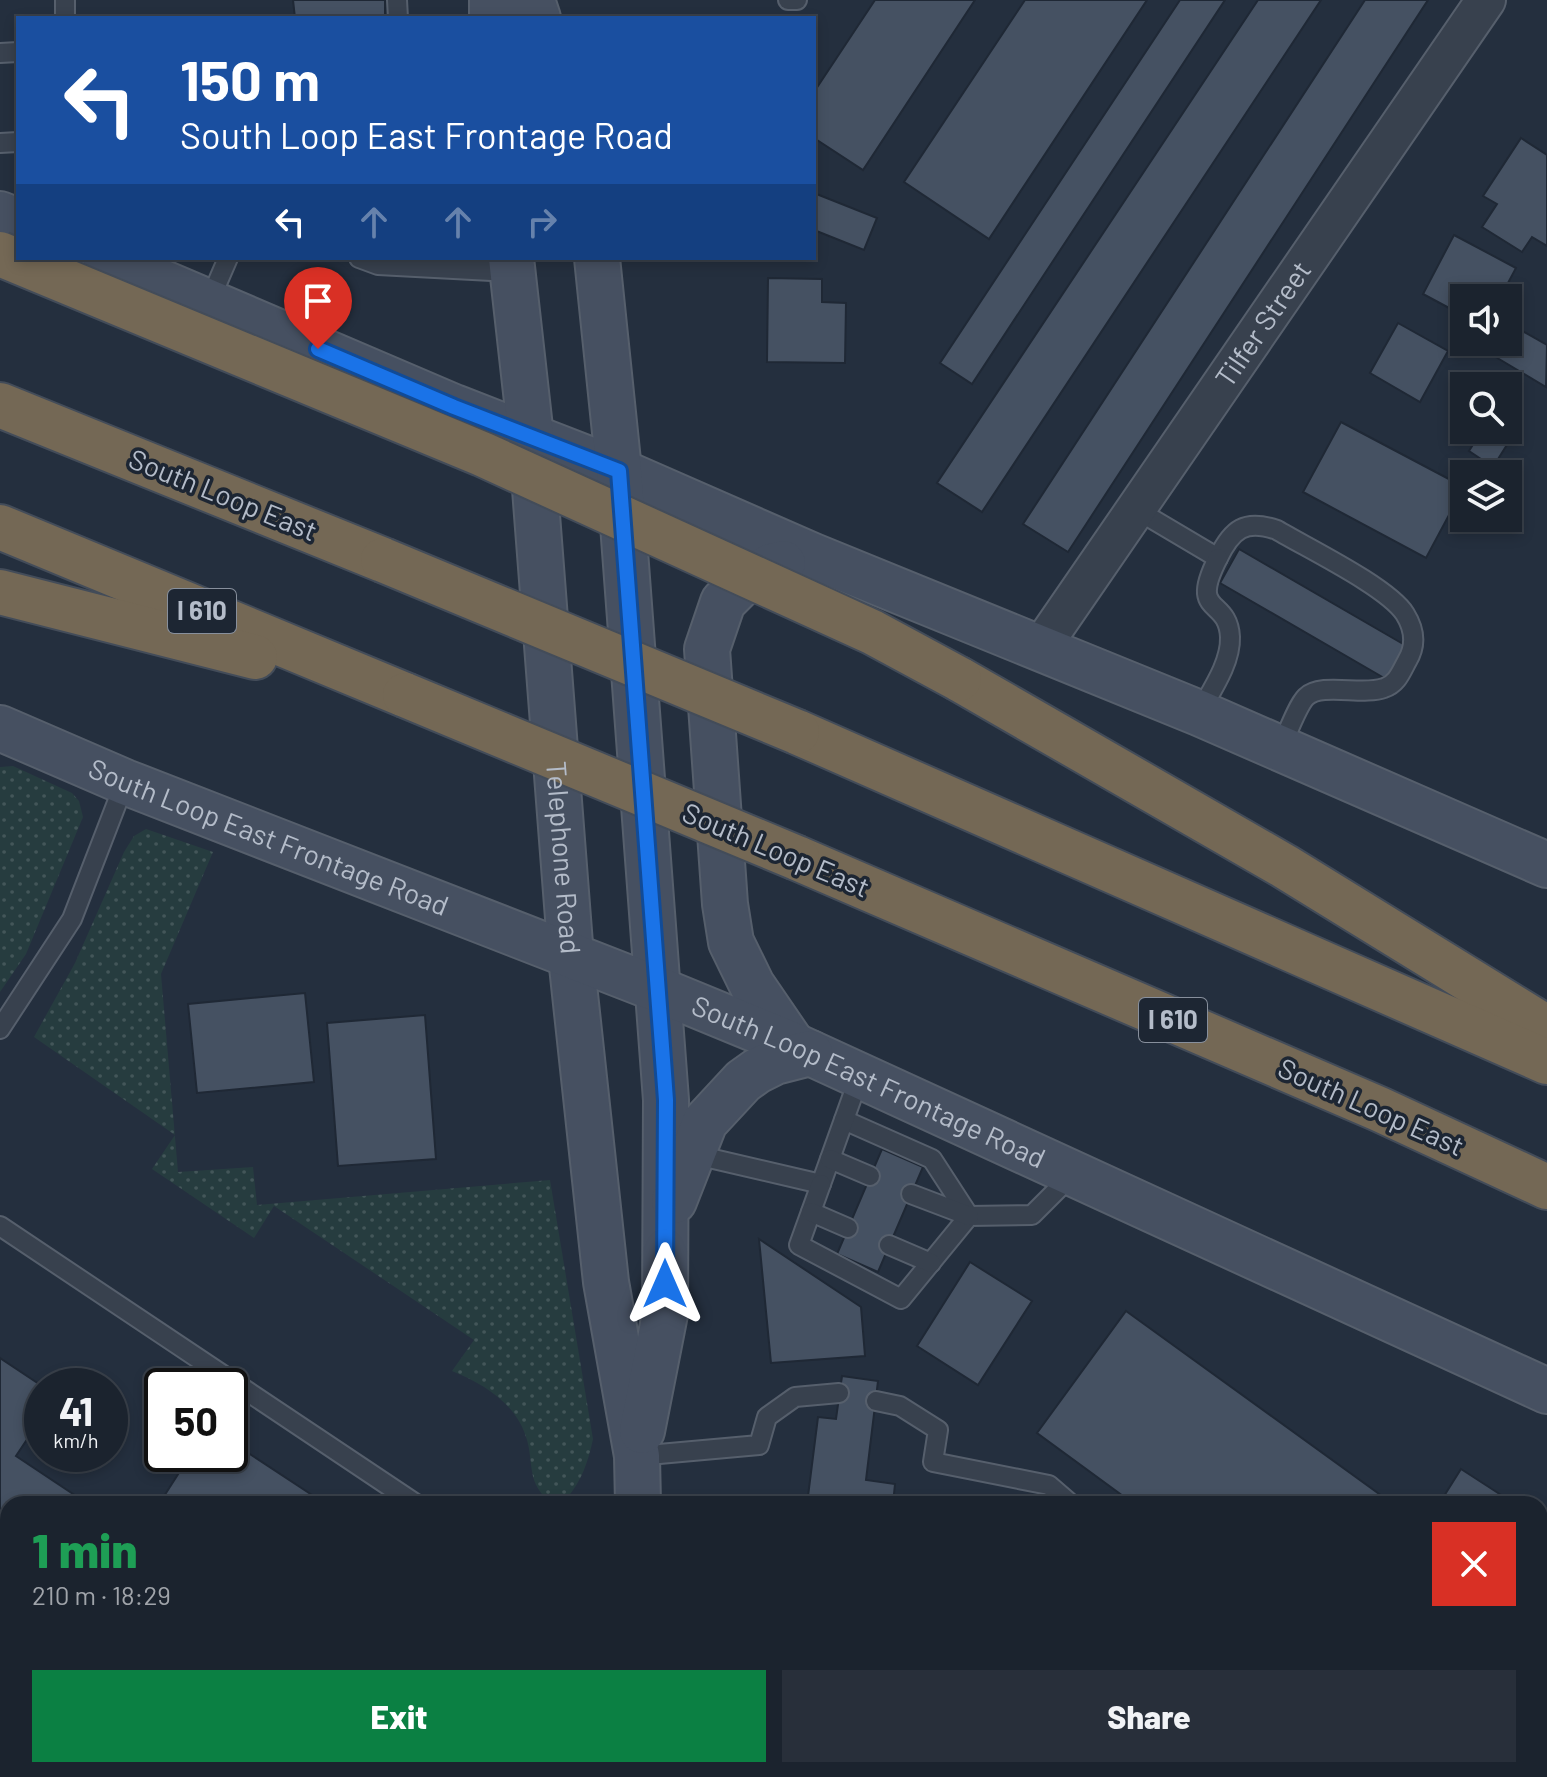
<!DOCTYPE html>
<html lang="en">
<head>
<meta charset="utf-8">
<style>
	body { margin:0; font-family:Barlow,sans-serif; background:#282f3a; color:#f1f3f6; height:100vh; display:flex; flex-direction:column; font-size:30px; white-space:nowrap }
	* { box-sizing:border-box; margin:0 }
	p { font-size:26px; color:#a0a4aa }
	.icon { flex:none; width:44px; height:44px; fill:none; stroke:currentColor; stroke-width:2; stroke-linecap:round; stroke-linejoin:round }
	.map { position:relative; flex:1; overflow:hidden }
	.drawer { position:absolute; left:0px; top:1496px; width:1548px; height:282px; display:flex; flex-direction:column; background:#1b232e; border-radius:24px 24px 0 0; box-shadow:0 4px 12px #0003,0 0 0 2px #39404a }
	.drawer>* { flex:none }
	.hud { position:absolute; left:16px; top:16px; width:800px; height:244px; border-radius:0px; box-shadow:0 4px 12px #0003,0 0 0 2px #39404a; background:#1a4fa0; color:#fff; overflow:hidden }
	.fabs { position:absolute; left:1450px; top:284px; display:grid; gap:16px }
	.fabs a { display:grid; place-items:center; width:72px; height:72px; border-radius:0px; background:#1b232e; box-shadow:0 4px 12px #0003,0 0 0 2px #39404a; font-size:40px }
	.speed { position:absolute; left:24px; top:1368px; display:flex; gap:16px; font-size:40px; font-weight:700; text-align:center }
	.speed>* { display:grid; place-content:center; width:104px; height:104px; border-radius:50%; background:#1b232e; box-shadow:0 4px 12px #0003,0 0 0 2px #39404a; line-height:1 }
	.speed small { font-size:20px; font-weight:400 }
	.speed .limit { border:4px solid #111; border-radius:12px; background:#fff; color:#111 }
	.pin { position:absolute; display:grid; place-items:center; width:68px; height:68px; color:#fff; margin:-82px -34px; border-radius:50% 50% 50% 0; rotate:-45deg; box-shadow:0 0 8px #0007 }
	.pin .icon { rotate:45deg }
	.me { position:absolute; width:88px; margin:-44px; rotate:0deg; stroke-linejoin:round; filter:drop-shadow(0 0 6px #0008) }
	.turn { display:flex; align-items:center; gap:28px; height:168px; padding:0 32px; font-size:36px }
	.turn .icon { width:104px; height:104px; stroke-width:2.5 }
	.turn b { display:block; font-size:56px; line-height:68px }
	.lanes { display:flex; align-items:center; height:76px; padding:0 32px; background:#0003; justify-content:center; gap:40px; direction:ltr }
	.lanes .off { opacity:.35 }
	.round { display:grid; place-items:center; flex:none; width:84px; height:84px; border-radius:0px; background:#282f3a }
	.overview { display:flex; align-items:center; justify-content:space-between; height:136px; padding:0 32px }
	h1 { font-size:48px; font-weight:800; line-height:60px; color:#1e9e55 }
	.action { display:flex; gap:16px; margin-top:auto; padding:16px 32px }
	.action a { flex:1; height:92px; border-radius:0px; background:#0b8043; color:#fff; font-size:32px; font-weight:800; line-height:92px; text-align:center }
	.action a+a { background:#282f3a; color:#f1f3f6 }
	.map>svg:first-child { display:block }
	.grass { fill:url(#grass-dots) }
	.building { fill:#455162; stroke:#1f2835; stroke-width:2 }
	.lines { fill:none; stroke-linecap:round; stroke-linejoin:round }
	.service-casing { stroke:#565f6c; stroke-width:22 }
	.minor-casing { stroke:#565f6c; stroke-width:42 }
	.secondary-casing { stroke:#565f6c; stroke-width:48 }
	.motorway-casing { stroke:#434c59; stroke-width:48 }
	.service { stroke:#38414e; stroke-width:18 }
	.minor { stroke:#38414e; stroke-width:38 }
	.secondary { stroke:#465061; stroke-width:44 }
	.motorway { stroke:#746855; stroke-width:44 }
	.motorway-bridge-casing { stroke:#434c59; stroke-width:48; stroke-linecap:butt }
	.motorway-bridge { stroke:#746855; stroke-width:44 }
	.route-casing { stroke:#114b97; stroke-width:20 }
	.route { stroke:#1a73e8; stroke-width:14 }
	.labels { text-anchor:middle; stroke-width:7; stroke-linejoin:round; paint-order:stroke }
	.shield { fill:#1d2633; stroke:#878f9c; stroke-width:2 }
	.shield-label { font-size:26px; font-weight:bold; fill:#b4bcc9 }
	.street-label { font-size:28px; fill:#b4bcc9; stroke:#1d2633 }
</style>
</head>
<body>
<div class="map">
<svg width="1547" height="1777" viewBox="0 0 1547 1777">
	<defs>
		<pattern id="grass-dots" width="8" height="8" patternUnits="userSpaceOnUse" patternTransform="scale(2)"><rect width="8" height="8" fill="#263c3f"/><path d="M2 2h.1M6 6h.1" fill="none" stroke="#435659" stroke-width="1.8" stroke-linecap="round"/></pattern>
	</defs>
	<rect width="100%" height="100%" fill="#242f3e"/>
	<g class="grass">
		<polygon points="13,766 72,793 79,801 83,817 26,954 0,992 0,767"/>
		<path d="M146,829L213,852L161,974L178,1172L253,1167L257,1205L550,1180L593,1439C588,1462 582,1480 567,1498L545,1497C528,1481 533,1461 527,1440C517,1404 484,1384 452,1371L474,1340L274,1206L254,1238L152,1169L175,1135L34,1037L75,963L124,852L134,836Z"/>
		<polygon points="344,1770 624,1770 625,1777 339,1777"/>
	</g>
	<g class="building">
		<polygon points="293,0 385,0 385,18 295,18"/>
		<polygon points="875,0 975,0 863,170 814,138 814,92"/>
		<polygon points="1025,0 1147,0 989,239 904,182"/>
		<polygon points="1180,0 1225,0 972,384 940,363"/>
		<polygon points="1258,0 1321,0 982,512 937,483"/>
		<polygon points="1365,0 1428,0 1068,552 1023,524"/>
		<polygon points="1521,138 1547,155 1547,246 1532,237 1522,252 1482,227 1497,204 1483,196"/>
		<polygon points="814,193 877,218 864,250 814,230"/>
		<polygon points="1454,235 1516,268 1500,298 1487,298 1477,293 1474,298 1464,298 1464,316 1423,294"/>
		<polygon points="768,278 822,279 822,302 846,303 845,363 767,362"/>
		<polygon points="1398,323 1448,351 1420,402 1370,373"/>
		<polygon points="1512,325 1547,345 1546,387 1494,356 1502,342 1508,342 1508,332"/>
		<polygon points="1341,422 1464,487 1426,558 1303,492"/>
		<polygon points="1482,430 1494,430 1510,440 1493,467 1469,451"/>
		<polygon points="1239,549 1410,648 1391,682 1220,583"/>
		<polygon points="305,993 314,1082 197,1093 188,1004"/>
		<polygon points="425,1015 436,1159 338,1166 327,1023"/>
		<polygon points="882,1149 923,1167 878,1272 837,1254"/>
		<polygon points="759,1239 861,1307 865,1356 771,1363"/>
		<polygon points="970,1262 1032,1301 978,1385 917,1346"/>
		<polygon points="1126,1311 1393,1504 1134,1504 1037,1433"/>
		<polygon points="0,1358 42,1386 42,1417 16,1456 88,1504 8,1504 8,1770 257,1770 252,1777 0,1777"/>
		<polygon points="842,1376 878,1381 866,1480 895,1484 893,1504 807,1504 818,1417 836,1419"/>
		<polygon points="230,1441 312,1495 306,1504 159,1504 191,1454 230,1454"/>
		<polygon points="1461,1469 1515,1504 1439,1504"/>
		<polygon points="1540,1704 1547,1706 1547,1771 1540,1768"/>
		<polygon points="1267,1770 1339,1770 1335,1777 1262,1777"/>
		<polygon points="1462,1770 1476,1770 1493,1777 1459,1777"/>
	</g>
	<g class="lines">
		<g class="service-casing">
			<g id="service">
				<polyline points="65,0 65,18"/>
				<polyline points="397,0 398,18"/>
				<polyline points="788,0 797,0"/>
				<polyline points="0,53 18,52"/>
				<polyline points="0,143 18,142"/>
				<polyline points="359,258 378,265 512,272"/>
				<polyline points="209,302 228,258"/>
				<path d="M1137,510L1218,558C1232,529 1245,519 1277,530C1307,548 1388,587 1405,614C1415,630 1416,646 1407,661C1401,672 1397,684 1384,688C1363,696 1321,682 1306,697C1297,706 1287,735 1281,747"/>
				<path d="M1199,713C1211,691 1231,663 1230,637C1228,596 1188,617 1218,558"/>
				<polyline points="0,1029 72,919 125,782"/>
				<polyline points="844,1120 932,1159 969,1216"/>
				<polyline points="692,1154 821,1184 860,1075"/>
				<polyline points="830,1159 870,1176"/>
				<polyline points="821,1184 799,1245 901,1299 969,1216 1032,1215 1073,1174"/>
				<polyline points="911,1194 969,1216"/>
				<polyline points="811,1212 848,1228"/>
				<polyline points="0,1226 416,1504"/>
				<polyline points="889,1245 931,1263"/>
				<polyline points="876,1401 900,1406 938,1430 933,1462 1049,1485 1071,1504"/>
				<polyline points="637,1456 759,1445 767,1417 795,1397 839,1393"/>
				<polyline points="295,1777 300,1770"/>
			</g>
		</g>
		<g class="minor-casing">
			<g id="minor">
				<path id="s1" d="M1041,647L1486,0"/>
			</g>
		</g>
		<g class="secondary-casing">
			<g id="secondary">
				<polyline points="532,0 538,18"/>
				<polyline points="492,18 492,0"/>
				<polyline points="0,214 18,221"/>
				<polyline points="105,258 454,407 619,471 813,556 1199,713 1547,865"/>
				<path id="s2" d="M511,258L531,437L571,957L606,1282L637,1456L638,1504"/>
				<polyline points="597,258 619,471 666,1100 665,1314 642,1431"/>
				<polyline points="783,563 771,566 741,584 723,602 707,649 725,904 731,942 752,985 793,1045"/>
				<path id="s3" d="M0,728L125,782L657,989L793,1045L1547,1391"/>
				<polyline points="674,1201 705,1122 743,1081 757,1071 775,1062 810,1053"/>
				<polyline points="664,1770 664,1777"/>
			</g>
		</g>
		<g class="motorway-casing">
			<g id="motorway">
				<polyline points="0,405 383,560"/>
				<polyline points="0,527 405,695"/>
				<polyline points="0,592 255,657"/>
				<polyline points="959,679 1284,866 1547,1028"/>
				<polyline points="797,732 1547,1062"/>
				<polyline points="797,858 1379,1109 1547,1187"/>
			</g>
		</g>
		<use href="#service" class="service"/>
		<use href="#minor" class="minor"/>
		<use href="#secondary" class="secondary"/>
		<use href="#motorway" class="motorway"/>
		<g class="motorway-bridge-casing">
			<g id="motorway-bridge">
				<polyline points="0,254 482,454 872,632 959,679"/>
				<polyline points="383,560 797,732"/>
				<polyline points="405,695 797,858"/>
			</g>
		</g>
		<use href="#motorway-bridge" class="motorway-bridge"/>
	</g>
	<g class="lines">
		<g class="route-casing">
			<polyline id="route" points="318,349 454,407 619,471 666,1100 665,1284"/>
		</g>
		<use href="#route" class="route"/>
	</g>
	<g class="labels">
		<g class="shield">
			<rect x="168" y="589" width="68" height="44" rx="6"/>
			<rect x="1139" y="998" width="68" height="44" rx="6"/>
		</g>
		<g class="shield-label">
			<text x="202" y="620">I 610</text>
			<text x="1173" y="1029">I 610</text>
		</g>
		<g class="street-label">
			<text dy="10" stroke="none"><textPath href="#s1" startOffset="392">Tilfer Street</textPath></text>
			<text transform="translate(223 495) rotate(22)" y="10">South Loop East</text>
			<text dy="10" stroke="none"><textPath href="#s3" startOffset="290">South Loop East Frontage Road</textPath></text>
			<text transform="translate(776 850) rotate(23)" y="10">South Loop East</text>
			<text dy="10" stroke="none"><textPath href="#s2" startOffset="602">Telephone Road</textPath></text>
			<text dy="10" stroke="none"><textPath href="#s3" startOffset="938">South Loop East Frontage Road</textPath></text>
			<text transform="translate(1371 1107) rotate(24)" y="10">South Loop East</text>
		</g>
	</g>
</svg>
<div class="fabs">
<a><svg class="icon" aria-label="sound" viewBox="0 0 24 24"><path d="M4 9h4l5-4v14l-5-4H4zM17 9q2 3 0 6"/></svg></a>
<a><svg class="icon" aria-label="search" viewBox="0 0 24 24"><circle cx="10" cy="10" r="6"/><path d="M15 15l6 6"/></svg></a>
<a><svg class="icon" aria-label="layers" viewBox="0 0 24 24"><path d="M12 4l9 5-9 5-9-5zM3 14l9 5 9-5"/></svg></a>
</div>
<div class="speed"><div>41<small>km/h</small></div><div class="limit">50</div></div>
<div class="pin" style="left:318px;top:349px;background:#d93025"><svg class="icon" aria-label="arrive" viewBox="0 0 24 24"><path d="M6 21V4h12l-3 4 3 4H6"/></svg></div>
<svg class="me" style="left:665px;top:1284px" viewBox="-20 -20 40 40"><path d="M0-17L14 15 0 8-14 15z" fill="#1a73e8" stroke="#fff" stroke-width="4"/></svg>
<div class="hud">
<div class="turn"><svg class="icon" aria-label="left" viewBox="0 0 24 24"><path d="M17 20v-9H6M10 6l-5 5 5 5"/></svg><div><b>150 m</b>South Loop East Frontage Road</div></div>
<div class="lanes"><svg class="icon" aria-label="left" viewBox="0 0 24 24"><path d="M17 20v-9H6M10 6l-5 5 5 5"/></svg><svg class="icon off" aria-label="ahead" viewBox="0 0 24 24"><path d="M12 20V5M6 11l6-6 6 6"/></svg><svg class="icon off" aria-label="ahead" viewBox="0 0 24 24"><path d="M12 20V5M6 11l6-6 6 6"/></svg><svg class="icon off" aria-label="right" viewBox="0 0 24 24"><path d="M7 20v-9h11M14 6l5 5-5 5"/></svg></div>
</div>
<section class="drawer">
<div class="overview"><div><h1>1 min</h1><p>210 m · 18:29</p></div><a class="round" style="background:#d93025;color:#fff"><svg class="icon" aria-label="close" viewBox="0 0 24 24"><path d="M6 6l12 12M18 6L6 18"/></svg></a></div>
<div class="action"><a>Exit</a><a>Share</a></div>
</section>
</div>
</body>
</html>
